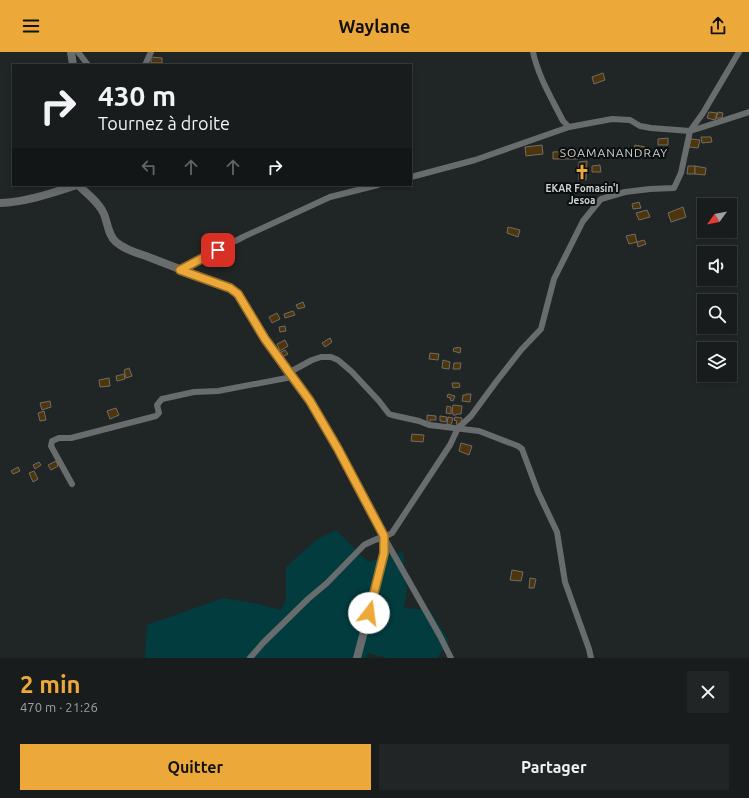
<!DOCTYPE html>
<html lang="fr">
<head>
<meta charset="utf-8">
<style>
	body { margin:0; font-family:Ubuntu,sans-serif; background:#212525; color:#f1f3f6; height:100vh; display:flex; flex-direction:column; font-size:15px; white-space:nowrap }
	* { box-sizing:border-box; margin:0 }
	p { font-size:13px; color:#9fa1a3 }
	.icon { flex:none; width:22px; height:22px; fill:none; stroke:currentColor; stroke-width:2; stroke-linecap:round; stroke-linejoin:round }
	.map { position:relative; height:606px; overflow:hidden }
	.drawer { display:flex; flex-direction:column; background:#181c1c; flex:1 }
	.drawer>* { flex:none }
	.guide { position:absolute; left:12px; top:12px; width:400px; height:122px; border-radius:0px; box-shadow:0 2px 6px #0003,0 0 0 1px #363a3b; background:#181c1c; color:#f1f3f6; overflow:hidden }
	.needle { width:26px; rotate:237deg }
	.controls { position:absolute; left:697px; top:146px; display:grid; gap:8px }
	.controls a { display:grid; place-items:center; width:40px; height:40px; border-radius:0px; background:#181c1c; box-shadow:0 2px 6px #0003,0 0 0 1px #363a3b; font-size:20px }
	.pin { position:absolute; display:grid; place-items:center; width:34px; height:34px; color:#fff; margin:-17px; border-radius:8px; box-shadow:0 2px 6px #0006 }
	.me { position:absolute; width:44px; margin:-22px; rotate:15deg; stroke-linejoin:round; filter:drop-shadow(0 0 3px #0008) }
	.turn { display:flex; align-items:center; gap:14px; height:84px; padding:0 20px; font-size:18px }
	.turn .icon { width:52px; height:52px; stroke-width:2.5 }
	.turn b { display:block; font-size:28px; line-height:34px }
	.lanes { display:flex; align-items:center; height:38px; padding:0 20px; background:#0003; justify-content:center; gap:20px; direction:ltr }
	.lanes .off { opacity:.35 }
	.round { display:grid; place-items:center; flex:none; width:42px; height:42px; border-radius:0px; background:#212525 }
	.summary { display:flex; align-items:center; justify-content:space-between; height:68px; padding:0 20px }
	h1 { font-size:24px; font-weight:600; line-height:30px; color:#eca93a }
	.primary-button { display:flex; gap:8px; margin-top:auto; padding:8px 20px }
	.primary-button a { flex:1; height:46px; border-radius:0px; background:#eca93a; color:#111; font-size:16px; font-weight:600; line-height:46px; text-align:center }
	.primary-button a+a { background:#212525; color:#f1f3f6 }
	header { display:flex; justify-content:space-between; align-items:center; height:52px; padding:0 20px; background:#eca93a; color:#111; font-size:18px; font-weight:600 }
	.map>svg:first-child { display:block }
	.green { fill:#023c3f }
	.building { fill:#4e350c; stroke:#706d68 }
	.lines { fill:none; stroke-linecap:round; stroke-linejoin:round }
	.minor { stroke:#696c6c; stroke-width:6 }
	.tertiary { stroke:#696c6c; stroke-width:8 }
	.route-casing { stroke:#996e26; stroke-width:10 }
	.route { stroke:#eca93a; stroke-width:7 }
	.labels { text-anchor:middle; stroke-width:4; stroke-linejoin:round; paint-order:stroke }
	.poi-label { font-size:10px; font-weight:bold; fill:#ced2d2; stroke:#0b0e0e }
	.quarter-label { font-size:12px; letter-spacing:1px; fill:#ced2d2; stroke:#0b0e0e }
</style>
</head>
<body>
<header><svg class="icon" aria-label="menu" viewBox="0 0 24 24"><path d="M4 6h16M4 12h16M4 18h16"/></svg>Waylane<svg class="icon" aria-label="share" viewBox="0 0 24 24"><path d="M12 15V3M7 8l5-5 5 5M5 13v7h14v-7"/></svg></header>
<div class="map">
<svg width="749" height="606" viewBox="0 0 749 606">
	<rect width="100%" height="100%" fill="#202525"/>
	<polygon class="green" points="336,478 368,510 403,500 407,538 404,556 430,558 449,589 437,606 387,606 368,601 366,606 145,606 147,573 223,546 254,551 281,558 286,548 286,515 316,488"/>
	<g class="building">
		<polygon points="151,5 162,6 162,11 151,11"/>
		<polygon points="603,21 605,28 594,32 592,25"/>
		<polygon points="709,60 717,61 715,68 707,66"/>
		<polygon points="718,60 723,61 722,66 716,66"/>
		<polygon points="701,85 711,85 712,90 702,91"/>
		<polygon points="668,86 668,93 658,93 658,87"/>
		<polygon points="691,87 700,88 698,96 689,95"/>
		<polygon points="542,93 543,102 526,104 525,95"/>
		<polygon points="635,93 645,95 644,100 634,100"/>
		<polygon points="578,99 578,107 553,107 553,100"/>
		<polygon points="587,109 586,128 579,128 579,110"/>
		<polygon points="600,113 601,120 592,120 592,114"/>
		<polygon points="688,114 695,114 695,122 687,122"/>
		<polygon points="695,114 706,116 705,123 695,122"/>
		<polygon points="639,150 641,156 633,157 632,152"/>
		<polygon points="683,155 686,165 671,170 668,161"/>
		<polygon points="647,158 650,165 639,168 636,161"/>
		<polygon points="508,175 520,178 518,185 507,181"/>
		<polygon points="635,182 637,190 629,192 626,184"/>
		<polygon points="644,188 646,192 638,195 637,190"/>
		<polygon points="303,250 305,255 298,257 296,253"/>
		<polygon points="293,259 295,263 285,266 284,262"/>
		<polygon points="277,261 280,267 272,271 269,265"/>
		<polygon points="285,274 286,279 280,280 279,275"/>
		<polygon points="330,286 332,290 325,295 322,291"/>
		<polygon points="285,288 288,294 280,299 277,292"/>
		<polygon points="457,295 461,296 460,301 453,299 454,296 457,296"/>
		<polygon points="285,298 288,302 282,305 280,301"/>
		<polygon points="430,301 439,302 438,308 429,307"/>
		<polygon points="443,308 450,310 449,317 442,316"/>
		<polygon points="454,311 461,311 460,317 453,317"/>
		<polygon points="129,316 132,324 126,326 124,318"/>
		<polygon points="124,322 125,327 117,329 116,324"/>
		<polygon points="109,326 110,334 100,335 99,328"/>
		<polygon points="452,331 459,331 460,335 453,336"/>
		<polygon points="448,342 455,344 453,349 450,348 451,346 447,345"/>
		<polygon points="466,342 471,342 470,350 462,349 463,343 466,343"/>
		<polygon points="50,349 51,355 42,358 40,351"/>
		<polygon points="453,353 462,354 461,362 457,362 456,363 453,363 453,361 452,361"/>
		<polygon points="447,354 451,355 451,362 446,361"/>
		<polygon points="116,356 119,363 110,367 107,359"/>
		<polygon points="44,359 46,368 40,369 38,361"/>
		<polygon points="427,363 436,364 436,368 430,368 430,371 427,371"/>
		<polygon points="440,364 447,365 446,370 440,369"/>
		<polygon points="448,365 453,366 451,373 447,372"/>
		<polygon points="455,365 462,366 461,373 456,372 457,369 454,368"/>
		<polygon points="412,382 424,383 423,390 411,389"/>
		<polygon points="461,391 472,394 469,403 459,399"/>
		<polygon points="56,409 58,414 51,418 48,413"/>
		<polygon points="39,410 41,413 35,417 33,413"/>
		<polygon points="18,415 20,419 13,422 11,419"/>
		<polygon points="34,419 38,427 33,430 29,421"/>
		<polygon points="512,518 523,520 521,529 510,528"/>
		<polygon points="530,526 536,527 534,536 529,536"/>
	</g>
	<g class="lines">
		<g class="minor">
			<polyline points="78,0 88,13"/>
			<path d="M533,0C538,24 552,47 563,69L569,75L612,67L630,68L640,74L651,76L690,79L703,61L739,0"/>
			<polyline points="145,13 151,0"/>
			<polyline points="411,125 475,108 569,75"/>
			<polyline points="180,218 243,185 330,145 378,133"/>
			<polyline points="288,321 312,308 321,305 331,305 338,308 352,320 379,349 389,362 392,363 419,369 429,373 479,379 518,394 522,397 538,440 557,480 565,530 589,597 591,606"/>
			<polyline points="72,432 51,394 52,389 59,386 71,386 156,364 159,361 157,353 162,347 194,340 218,339 292,325"/>
			<polyline points="385,487 440,584 451,606"/>
			<path d="M250,606L263,591L308,547L327,531L364,493C370,490 376,487 383,485C387,484 389,483 392,481L450,393L458,376L471,364L496,330L521,298L541,277L554,227L583,169L601,147L625,140L650,137L674,136L681,121L690,79L703,75L749,60"/>
		</g>
		<g class="tertiary">
			<polyline points="71,0 73,13"/>
			<path d="M78,133C87,142 99,150 104,162C108,172 108,183 116,190C124,197 136,201 146,204C174,215 202,226 230,235L237,242L265,287L289,322L310,349L338,397L384,484L385,501L357,606"/>
			<path d="M0,151C27,150 52,141 77,133"/>
		</g>
	</g>
	<g class="lines">
		<g class="route-casing">
			<polyline id="route" points="218,198 180,218 230,236 238,242 265,287 310,349 338,397 384,484 384,501 369,561"/>
		</g>
		<use href="#route" class="route"/>
	</g>
	<defs>
		<g id="church-bare" transform="scale(1.2)"><path d="M-1.2-6h2.4v3.5h3.3v2.4h-3.3V6h-2.4V-.1h-3.3v-2.4h3.3Z" fill="#eca93a" stroke="#0b0e0e" stroke-width="2.5" paint-order="stroke"/></g>
	</defs>
	<g fill-rule="evenodd">
		<use href="#church-bare" x="582" y="120"/>
	</g>
	<g class="labels">
		<g class="poi-label">
			<text x="582" y="140">EKAR Fomasin'I<tspan x="582" dy="12">Jesoa</tspan></text>
		</g>
		<g class="quarter-label">
			<text x="614" y="105">SOAMANANDRAY</text>
		</g>
	</g>
</svg>
<div class="controls">
<a><svg class="needle" viewBox="-14 -14 28 28"><path d="M0-13l5 13h-10z" fill="#e53935"/><path d="M0 13l5-13h-10z" fill="#9fa1a3"/></svg></a>
<a><svg class="icon" aria-label="sound" viewBox="0 0 24 24"><path d="M4 9h4l5-4v14l-5-4H4zM17 9q2 3 0 6"/></svg></a>
<a><svg class="icon" aria-label="search" viewBox="0 0 24 24"><circle cx="10" cy="10" r="6"/><path d="M15 15l6 6"/></svg></a>
<a><svg class="icon" aria-label="layers" viewBox="0 0 24 24"><path d="M12 4l9 5-9 5-9-5zM3 14l9 5 9-5"/></svg></a>
</div>
<div class="pin" style="left:218px;top:198px;background:#d93025"><svg class="icon" aria-label="arrive" viewBox="0 0 24 24"><path d="M6 21V4h12l-3 4 3 4H6"/></svg></div>
<svg class="me" style="left:369px;top:561px" viewBox="-20 -20 40 40"><circle r="19" fill="#fff"/><path d="M0-13L10 11 0 6-10 11z" fill="#eca93a"/></svg>
<div class="guide">
<div class="turn"><svg class="icon" aria-label="right" viewBox="0 0 24 24"><path d="M7 20v-9h11M14 6l5 5-5 5"/></svg><div><b>430 m</b>Tournez à droite</div></div>
<div class="lanes"><svg class="icon off" aria-label="left" viewBox="0 0 24 24"><path d="M17 20v-9H6M10 6l-5 5 5 5"/></svg><svg class="icon off" aria-label="ahead" viewBox="0 0 24 24"><path d="M12 20V5M6 11l6-6 6 6"/></svg><svg class="icon off" aria-label="ahead" viewBox="0 0 24 24"><path d="M12 20V5M6 11l6-6 6 6"/></svg><svg class="icon" aria-label="right" viewBox="0 0 24 24"><path d="M7 20v-9h11M14 6l5 5-5 5"/></svg></div>
</div>
</div>
<section class="drawer">
<div class="summary"><div><h1>2 min</h1><p>470 m · 21:26</p></div><a class="round"><svg class="icon" aria-label="close" viewBox="0 0 24 24"><path d="M6 6l12 12M18 6L6 18"/></svg></a></div>
<div class="primary-button"><a>Quitter</a><a>Partager</a></div>
</section>
</body>
</html>
